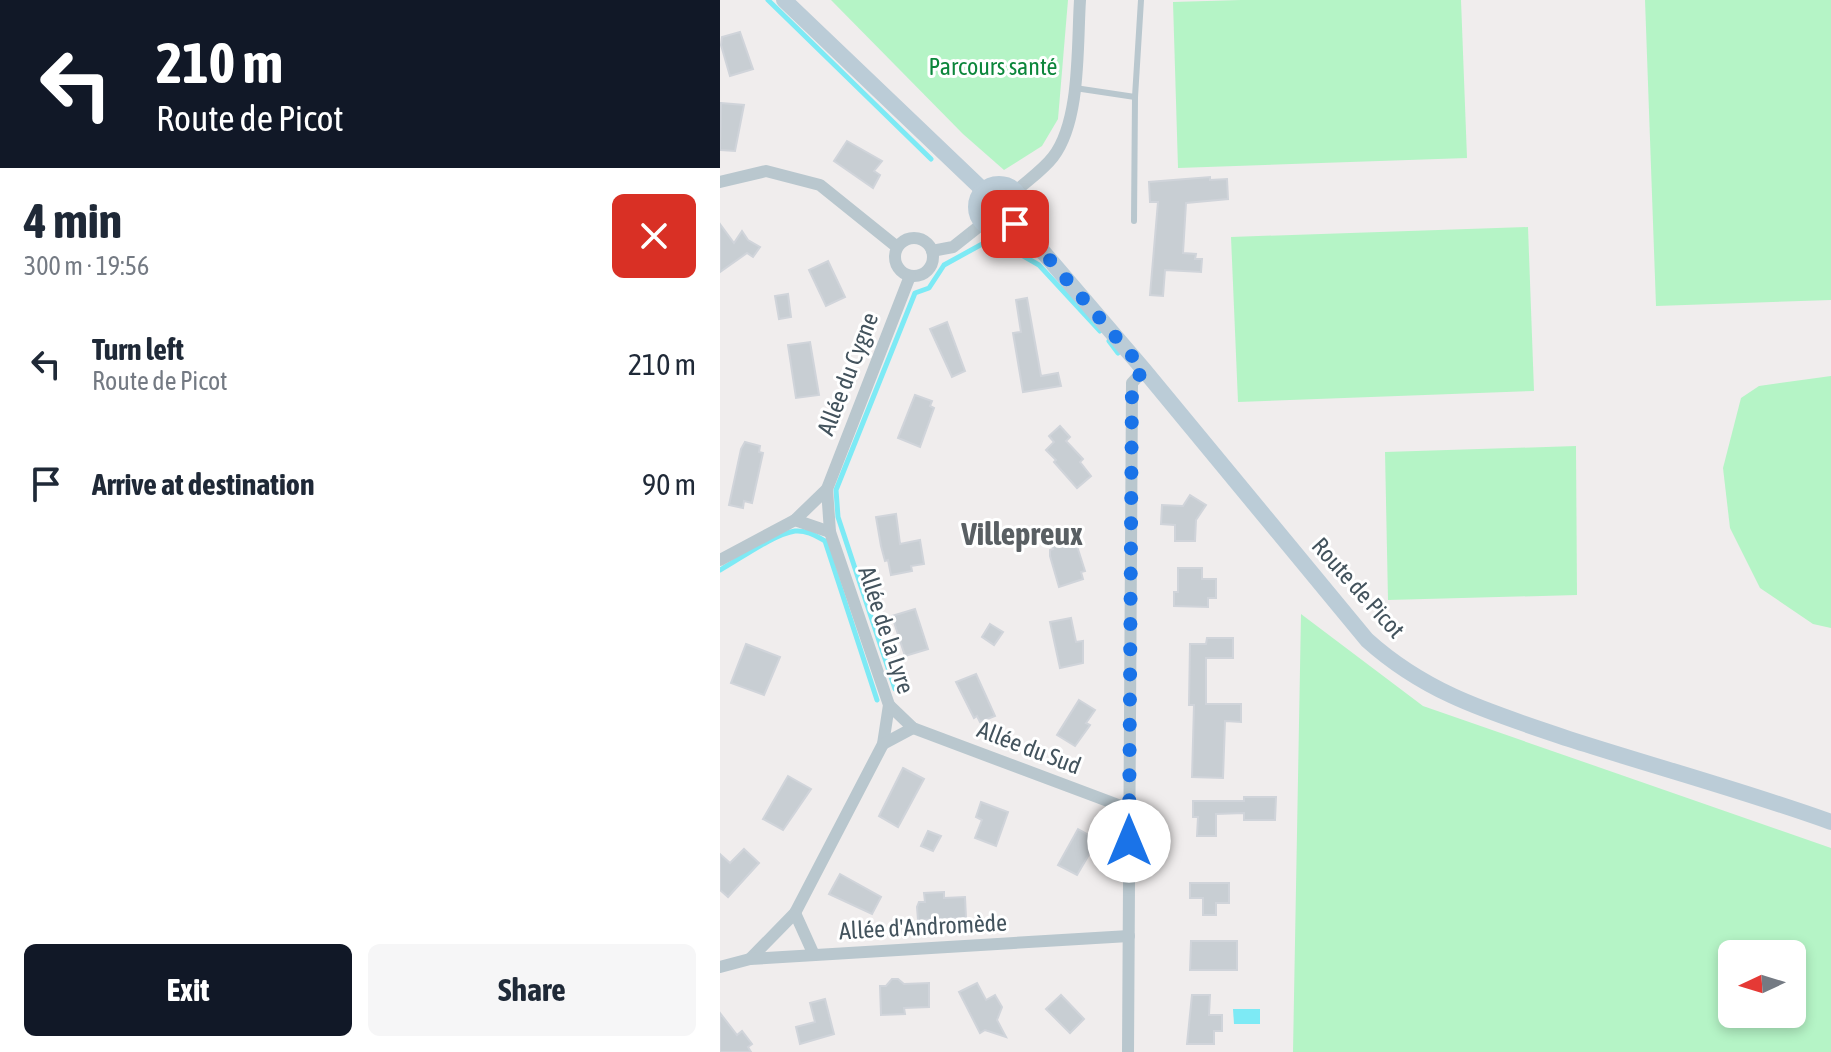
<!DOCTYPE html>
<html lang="en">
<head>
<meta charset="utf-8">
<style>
	body { margin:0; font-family:"Asap Condensed",sans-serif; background:#f6f6f7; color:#1f2937; height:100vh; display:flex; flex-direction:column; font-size:30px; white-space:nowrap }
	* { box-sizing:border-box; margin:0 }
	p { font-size:26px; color:#747a83 }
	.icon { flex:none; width:44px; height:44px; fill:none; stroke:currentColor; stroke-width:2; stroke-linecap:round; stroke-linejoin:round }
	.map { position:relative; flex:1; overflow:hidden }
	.drawer { display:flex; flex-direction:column; background:#fff; width:720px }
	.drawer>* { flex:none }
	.hud { background:#111827; color:#fff; overflow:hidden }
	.needle { width:52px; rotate:266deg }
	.controls { position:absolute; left:998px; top:940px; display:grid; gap:16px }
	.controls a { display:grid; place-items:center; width:88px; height:88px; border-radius:12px; background:#fff; box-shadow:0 4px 12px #0003; font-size:40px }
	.pin { position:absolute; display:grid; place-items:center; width:68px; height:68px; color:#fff; margin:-34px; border-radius:16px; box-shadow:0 4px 12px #0006 }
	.me { position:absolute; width:88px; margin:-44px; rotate:0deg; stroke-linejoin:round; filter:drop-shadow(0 0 6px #0008) }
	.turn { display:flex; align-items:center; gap:28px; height:168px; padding:0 24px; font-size:36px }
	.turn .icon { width:104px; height:104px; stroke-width:2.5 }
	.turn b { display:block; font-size:56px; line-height:68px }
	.round { display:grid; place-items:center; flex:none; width:84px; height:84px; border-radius:12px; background:#f6f6f7 }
	.overview { display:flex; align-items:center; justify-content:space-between; height:136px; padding:0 24px }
	h1 { font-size:48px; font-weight:700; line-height:60px }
	.button { display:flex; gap:16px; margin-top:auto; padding:16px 24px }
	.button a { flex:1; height:92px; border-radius:12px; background:#111827; color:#fff; font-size:32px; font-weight:700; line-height:92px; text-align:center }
	.button a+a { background:#f6f6f7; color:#1f2937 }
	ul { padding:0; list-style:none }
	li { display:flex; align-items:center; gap:24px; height:120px; padding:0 24px }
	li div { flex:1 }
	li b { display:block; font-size:30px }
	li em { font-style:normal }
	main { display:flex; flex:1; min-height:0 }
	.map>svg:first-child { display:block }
	.green { fill:#b5f4c6; fill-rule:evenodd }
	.water { fill:#7deaf5 }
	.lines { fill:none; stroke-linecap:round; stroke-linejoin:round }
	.stream { stroke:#7deaf5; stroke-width:5 }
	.building { fill:#c8ced3; stroke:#d0d4da; stroke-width:2 }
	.lane { stroke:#b9c7ce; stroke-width:6 }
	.street { stroke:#b9c7ce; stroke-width:12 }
	.secondary { stroke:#bbccd7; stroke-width:16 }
	.route { stroke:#1a73e8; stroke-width:14; stroke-dasharray:0 25.2 }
	.labels { text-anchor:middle; stroke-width:6; stroke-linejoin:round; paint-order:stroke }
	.park-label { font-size:24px; fill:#0c863b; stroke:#fff }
	.street-label { font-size:24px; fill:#43535d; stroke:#fff }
	.district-label { font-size:32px; font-weight:bold; fill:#595f63; stroke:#fff }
</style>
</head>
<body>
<main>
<section class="drawer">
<div class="hud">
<div class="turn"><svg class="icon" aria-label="left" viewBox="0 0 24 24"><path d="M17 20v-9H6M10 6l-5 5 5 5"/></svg><div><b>210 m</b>Route de Picot</div></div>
</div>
<div class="overview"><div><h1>4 min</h1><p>300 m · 19:56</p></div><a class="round" style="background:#d93025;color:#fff"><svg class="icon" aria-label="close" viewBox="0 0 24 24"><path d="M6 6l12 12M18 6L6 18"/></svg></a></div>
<ul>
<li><svg class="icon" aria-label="left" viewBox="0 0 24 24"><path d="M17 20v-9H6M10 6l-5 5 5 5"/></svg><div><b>Turn left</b><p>Route de Picot</p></div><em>210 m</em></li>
<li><svg class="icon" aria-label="arrive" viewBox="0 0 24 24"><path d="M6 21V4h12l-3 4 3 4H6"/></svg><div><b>Arrive at destination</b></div><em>90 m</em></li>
</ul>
<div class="button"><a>Exit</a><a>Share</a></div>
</section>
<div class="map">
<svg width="1111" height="1052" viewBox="0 0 1111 1052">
	<rect width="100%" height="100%" fill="#f0eded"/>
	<g class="green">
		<polygon points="111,0 348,0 338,119 322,146 284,170 243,134"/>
		<polygon points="521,0 741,0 747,158 458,168 453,2"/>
		<polygon points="925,0 1111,0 1111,300 936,306"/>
		<polygon points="808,227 814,391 518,402 511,237"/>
		<polygon points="1111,376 1111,628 1093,624 1040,588 1010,528 1003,468 1021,398 1039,386"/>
		<polygon points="856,446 857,595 668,600 665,452"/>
		<path d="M581,614L703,706L1111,848V1052H573ZM1012,954H1072V1014H1012Z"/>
	</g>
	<polygon class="water" points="513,1009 540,1009 540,1024 514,1024"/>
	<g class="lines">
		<g class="stream">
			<polyline points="48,0 211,159"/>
			<polyline points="279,242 319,265 380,331"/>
			<polyline points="389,341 398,353"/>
			<path d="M0,570C20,559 54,534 75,531C87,530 96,536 105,541L157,700"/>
			<polyline points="175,689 118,517 116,490 195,293 209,288 224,265 264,243"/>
		</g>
	</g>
	<g class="building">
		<polygon points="20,32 33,69 10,76 1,45 2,37"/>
		<polygon points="1,103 24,105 15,151 0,150"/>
		<polygon points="127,141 162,161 154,171 160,175 153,188 114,161"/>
		<polygon points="490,177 490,180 507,179 508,199 466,203 463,253 476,254 475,259 482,259 481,272 445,270 443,296 430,295 438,202 430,202 429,182"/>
		<polygon points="0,224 14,243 22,231 28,240 40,247 33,257 27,253 0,272"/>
		<polygon points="108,261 125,297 106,306 89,270"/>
		<polygon points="68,294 71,317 59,319 55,296"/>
		<polygon points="307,298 321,376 338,373 341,386 303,392 293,333 301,332 296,300"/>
		<polygon points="227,322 245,371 232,377 210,329"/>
		<polygon points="90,342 99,395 76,398 68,345"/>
		<polygon points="195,395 212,401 210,406 214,408 200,447 178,438"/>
		<polygon points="340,426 350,437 346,441 363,459 360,462 371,476 357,488 334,462 336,460 326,450 334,442 329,436"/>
		<polygon points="25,442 40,446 39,452 43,453 32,503 24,501 23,508 9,505 21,449"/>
		<polygon points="470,495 486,505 476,520 475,541 455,541 455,525 441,524 442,505 463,506"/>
		<polygon points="176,514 180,544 200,540 204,564 191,566 192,571 171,575 168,560 165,561 161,546 156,517"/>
		<polygon points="348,530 354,547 357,546 365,571 361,572 363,579 339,587 330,556 330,550 333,549 329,535"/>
		<polygon points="458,568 482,568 482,579 496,579 496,598 488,598 488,607 454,606 454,592 458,592"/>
		<polygon points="195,609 208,649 185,656 172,616"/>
		<polygon points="351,618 356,642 363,641 363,663 340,668 330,622"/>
		<polygon points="270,624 283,632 274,645 262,637"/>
		<polygon points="487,638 513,638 513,658 486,658 486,704 521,704 521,722 505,721 503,778 472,777 474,705 469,705 470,644 486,644"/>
		<polygon points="26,644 60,657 44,695 11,683"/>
		<polygon points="256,674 275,716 260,722 257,716 254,718 236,682"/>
		<polygon points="359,700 375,710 366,723 370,725 355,746 337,735"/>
		<polygon points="183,768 204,779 178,827 159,816"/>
		<polygon points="68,776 91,789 63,830 43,819"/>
		<polygon points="524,797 556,797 555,820 524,820 524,813 496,814 496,836 477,836 478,817 473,817 473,801 524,801"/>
		<polygon points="261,802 288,812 276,846 255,838 262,820 256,817"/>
		<polygon points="358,829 372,837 369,843 374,846 357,875 338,865"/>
		<polygon points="208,831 221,836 213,851 201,846"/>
		<polygon points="24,849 39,863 8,897 0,890 0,854 10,863"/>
		<polygon points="120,874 161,897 152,914 109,894"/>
		<polygon points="470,883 509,883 509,903 496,903 496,915 483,915 483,898 470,898"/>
		<polygon points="224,892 224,898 245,897 246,918 198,920 197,907 199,902 205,902 204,893"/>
		<polygon points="471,941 517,941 517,970 470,970"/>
		<polygon points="172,979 178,979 184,984 209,983 209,1007 184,1008 185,1014 161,1015 160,986 166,986"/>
		<polygon points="257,983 266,1000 275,995 282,1007 277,1020 286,1037 265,1030 260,1033 239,992"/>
		<polygon points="341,995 364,1019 350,1033 326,1009"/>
		<polygon points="472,995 490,995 489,1015 502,1015 502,1031 494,1031 494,1044 467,1044"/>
		<polygon points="105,999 114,1034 80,1044 76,1027 95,1022 90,1003"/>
		<polygon points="0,1013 17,1035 22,1031 32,1044 28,1047 31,1052 0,1052"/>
	</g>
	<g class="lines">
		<g class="lane">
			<polyline points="355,88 415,97"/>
			<polyline points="414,221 415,97 421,0"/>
		</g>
		<g class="street">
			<polyline points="0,182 46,171 100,185 177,247"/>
			<path d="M296,191C308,180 323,170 333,157C361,121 357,45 360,0"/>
			<circle cx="194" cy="257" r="19"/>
			<polyline points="212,251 233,247 262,224"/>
			<polyline points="107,489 190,276"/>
			<polyline points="75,520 110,532"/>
			<polyline points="0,560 75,520 107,489 110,532 169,705 163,744 75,913 30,959"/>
			<polyline points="169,705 193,728 409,809"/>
			<polyline points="163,744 193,728"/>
			<polyline points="75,913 94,955"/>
			<polyline points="0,967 30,959 409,936"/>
			<polyline points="408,1052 412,383 424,370"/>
		</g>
		<g class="secondary">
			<polyline points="64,0 263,190"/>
			<circle cx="279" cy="207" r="23"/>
			<path d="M295,224L324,253L424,370L647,640C708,695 773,713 849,739C936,767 1025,791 1111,822"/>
		</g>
	</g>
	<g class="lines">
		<polyline class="route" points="295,224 324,253 424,370 412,383 409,841"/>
	</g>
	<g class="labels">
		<g class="park-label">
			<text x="273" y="75">Parcours santé</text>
		</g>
		<g class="street-label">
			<text transform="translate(128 374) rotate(-69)" y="8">Allée du Cygne</text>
			<text transform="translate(638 588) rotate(48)" y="8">Route de Picot</text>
			<text transform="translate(166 630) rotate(72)" y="8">Allée de la Lyre</text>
			<text transform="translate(309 748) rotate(21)" y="8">Allée du Sud</text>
			<text transform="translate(203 927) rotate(-3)" y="8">Allée d'Andromède</text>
		</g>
		<g class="district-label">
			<text x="302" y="545">Villepreux</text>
		</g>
	</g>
</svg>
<div class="controls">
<a><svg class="needle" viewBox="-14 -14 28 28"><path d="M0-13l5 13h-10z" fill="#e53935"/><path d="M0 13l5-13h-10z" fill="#747a83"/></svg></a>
</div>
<div class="pin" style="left:295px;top:224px;background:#d93025"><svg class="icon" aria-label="arrive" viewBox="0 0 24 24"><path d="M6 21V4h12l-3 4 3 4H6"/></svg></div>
<svg class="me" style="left:409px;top:841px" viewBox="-20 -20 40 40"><circle r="19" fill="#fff"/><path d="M0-13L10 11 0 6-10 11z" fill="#1a73e8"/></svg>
</div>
</main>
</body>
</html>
